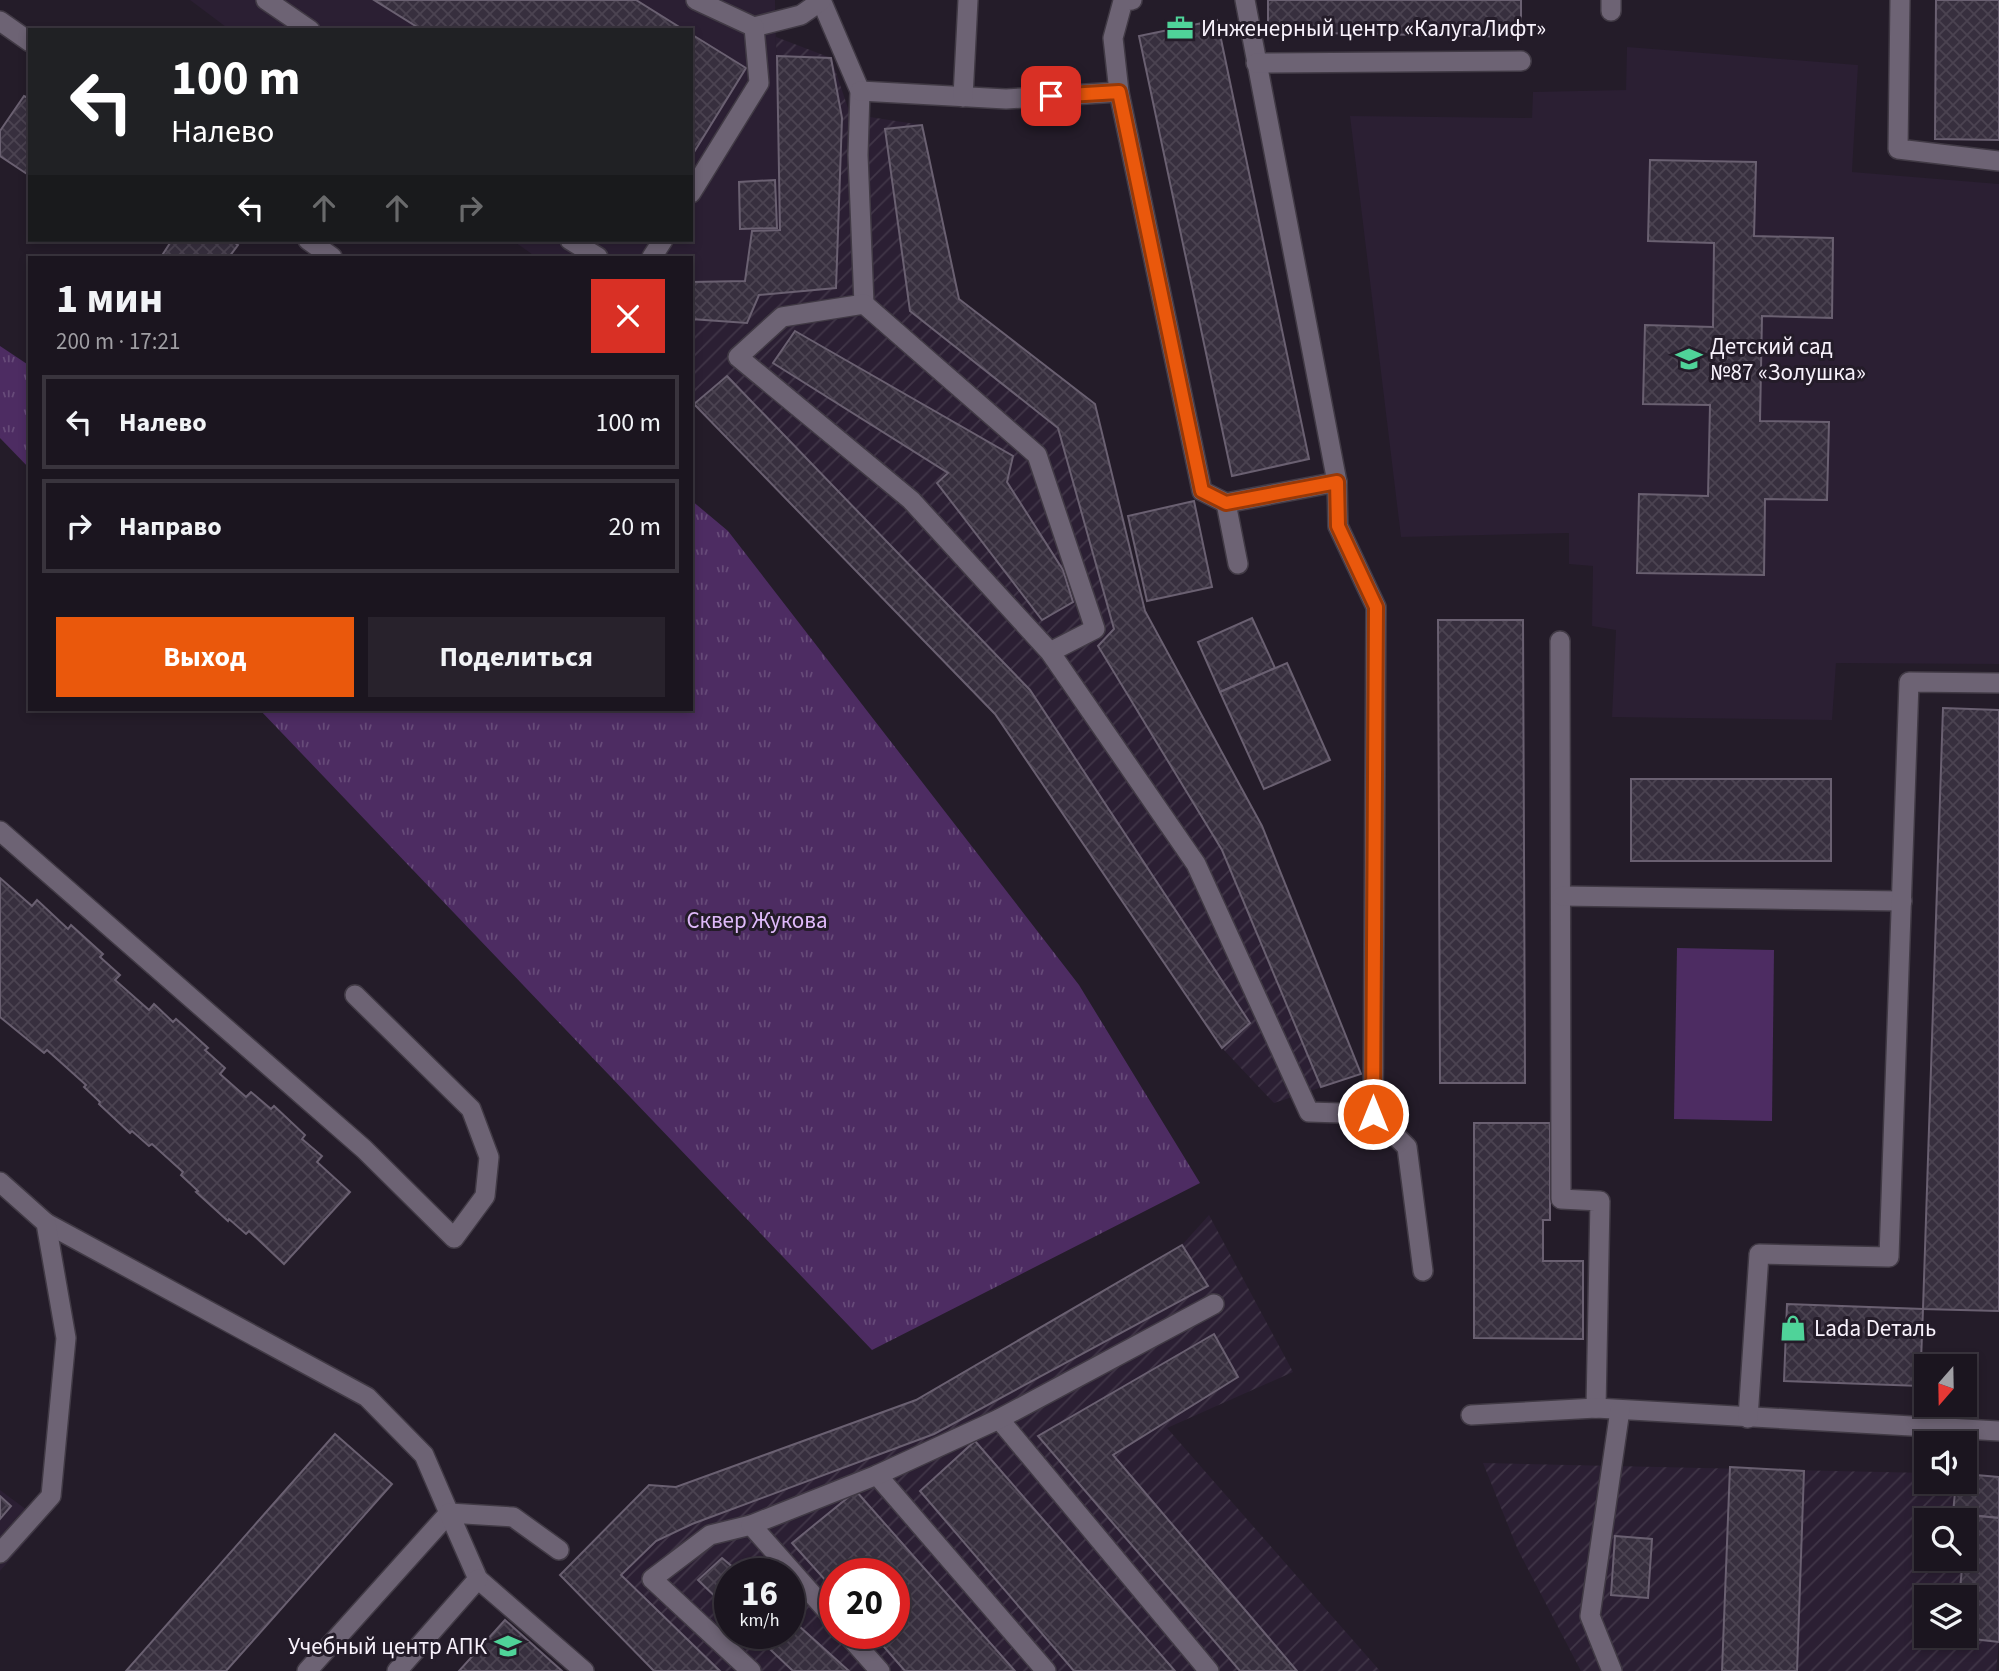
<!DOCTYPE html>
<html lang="ru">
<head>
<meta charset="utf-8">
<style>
	body { margin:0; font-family:"Source Sans 3",sans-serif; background:#28222c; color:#f1f3f6; height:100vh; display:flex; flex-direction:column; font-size:26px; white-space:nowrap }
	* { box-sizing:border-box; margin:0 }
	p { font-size:23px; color:#a09fa4 }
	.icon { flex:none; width:38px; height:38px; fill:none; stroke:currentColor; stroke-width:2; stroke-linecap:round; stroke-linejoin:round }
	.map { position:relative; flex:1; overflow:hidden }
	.side { position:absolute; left:28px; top:256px; width:665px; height:455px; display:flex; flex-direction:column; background:#1b151f; border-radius:0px; box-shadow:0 4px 10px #0003,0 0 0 2px #39343d }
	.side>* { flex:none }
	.banner { position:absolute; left:28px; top:28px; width:665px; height:214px; border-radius:0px; box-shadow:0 4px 10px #0003,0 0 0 2px #39343d; background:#202124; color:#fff; overflow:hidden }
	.needle { width:46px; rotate:200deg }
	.tools { position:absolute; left:1914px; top:1354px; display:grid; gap:14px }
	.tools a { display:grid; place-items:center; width:63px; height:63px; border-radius:0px; background:#1b151f; box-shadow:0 4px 10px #0003,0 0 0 2px #39343d; font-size:35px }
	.speed { position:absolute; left:714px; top:1558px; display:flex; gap:14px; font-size:35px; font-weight:700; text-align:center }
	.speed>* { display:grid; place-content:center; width:91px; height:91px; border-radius:50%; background:#1b151f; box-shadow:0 4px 10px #0003,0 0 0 2px #39343d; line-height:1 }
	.speed small { font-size:18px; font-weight:400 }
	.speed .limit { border:10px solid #d22; background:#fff; color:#111 }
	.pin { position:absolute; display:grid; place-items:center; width:60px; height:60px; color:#fff; margin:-30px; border-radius:14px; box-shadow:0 4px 10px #0006 }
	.me { position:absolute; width:77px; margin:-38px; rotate:0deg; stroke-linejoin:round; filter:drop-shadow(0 0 5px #0008) }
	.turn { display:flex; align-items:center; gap:24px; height:147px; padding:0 28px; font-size:32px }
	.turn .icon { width:91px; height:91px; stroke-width:2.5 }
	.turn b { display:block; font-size:49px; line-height:60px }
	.lanes { display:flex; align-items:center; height:66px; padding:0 28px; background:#0003; justify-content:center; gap:35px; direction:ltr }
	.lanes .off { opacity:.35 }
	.round { display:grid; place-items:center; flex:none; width:74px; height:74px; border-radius:0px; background:#28222c }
	.headline { display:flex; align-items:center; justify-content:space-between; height:119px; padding:0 28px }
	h1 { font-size:42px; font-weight:700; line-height:52px }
	.action { display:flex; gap:14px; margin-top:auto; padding:14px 28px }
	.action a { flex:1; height:80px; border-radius:0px; background:#ea580c; color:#fff; font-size:28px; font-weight:700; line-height:80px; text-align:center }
	.action a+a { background:#28222c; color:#f1f3f6 }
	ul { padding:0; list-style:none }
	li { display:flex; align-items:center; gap:21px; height:94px; margin:0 14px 10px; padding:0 14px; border:4px solid #39343d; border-radius:0px }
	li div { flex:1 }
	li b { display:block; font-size:26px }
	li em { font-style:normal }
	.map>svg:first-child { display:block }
	.built { fill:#2b1f33 }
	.industrial { fill:url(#industrial-furrows); fill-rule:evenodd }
	.grass { fill:#4d2c62 }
	.park { fill:url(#park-tufts) }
	.building { fill:url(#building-cross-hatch); stroke:#6a6071; stroke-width:2 }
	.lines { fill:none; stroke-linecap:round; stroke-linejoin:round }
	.service-casing { stroke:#413a45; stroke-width:22 }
	.minor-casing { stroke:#413a45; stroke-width:22 }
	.service { stroke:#6d6374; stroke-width:19 }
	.minor { stroke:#6d6374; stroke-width:19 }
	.route-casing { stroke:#983908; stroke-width:18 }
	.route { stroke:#ea580c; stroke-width:12 }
	.labels { text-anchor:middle; stroke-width:6; stroke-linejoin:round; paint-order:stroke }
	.poi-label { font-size:23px; fill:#f8f2fc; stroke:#241c29; text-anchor:start }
	.park-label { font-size:23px; fill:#dfbafa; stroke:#241c29 }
</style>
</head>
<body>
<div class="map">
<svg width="1999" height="1671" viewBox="0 0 1999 1671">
	<defs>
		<pattern id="industrial-furrows" width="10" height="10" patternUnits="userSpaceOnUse" patternTransform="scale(1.75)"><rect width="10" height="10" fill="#2b1f33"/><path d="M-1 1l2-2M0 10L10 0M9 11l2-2" fill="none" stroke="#403547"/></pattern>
		<pattern id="park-tufts" width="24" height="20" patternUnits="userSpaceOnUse" patternTransform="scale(1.75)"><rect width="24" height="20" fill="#4d2c62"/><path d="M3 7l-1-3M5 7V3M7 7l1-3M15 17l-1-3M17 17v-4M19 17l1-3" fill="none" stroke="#674b79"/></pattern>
		<pattern id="building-cross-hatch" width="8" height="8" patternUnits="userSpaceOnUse" patternTransform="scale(1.75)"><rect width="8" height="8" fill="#372f3e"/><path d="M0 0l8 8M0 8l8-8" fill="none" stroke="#4b4351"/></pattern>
	</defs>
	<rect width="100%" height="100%" fill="#241c29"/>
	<g class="built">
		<polygon points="190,0 775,0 780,230 752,231 745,281 691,282 691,257 536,257 512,240 691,240 691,30 230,30"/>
		<polygon points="1627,47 1858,65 1852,172 1999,184 1999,664 1836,663 1832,720 1612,717 1616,630 1592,626 1593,566 1569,564 1569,533 1401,537 1350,116 1532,118 1533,92 1626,90"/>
		<polygon points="0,1490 43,1522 0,1571"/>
	</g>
	<g class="industrial">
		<polygon points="776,37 831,58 850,114 922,125 959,299 1095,404 1145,611 1262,826 1361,1074 1274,1103 1222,1048 995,714 691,402 691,282 744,281 752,231 780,230"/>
		<path d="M1209,1215L1293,1372L1167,1428L1380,1671H654L560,1575L649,1485L676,1487L916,1400L1182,1245ZM730,1573H789V1633H730ZM835,1573H894V1633H835Z"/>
		<polygon points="1483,1463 1927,1473 1927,1482 1956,1482 1953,1513 1967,1515 1965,1537 1965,1521 1927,1521 1927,1559 1963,1559 1959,1598 1927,1598 1927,1636 1955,1636 1999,1642 1996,1671 1581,1671 1518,1550"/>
	</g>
	<polygon class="grass" points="1677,948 1774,950 1772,1121 1674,1119"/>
	<g class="park">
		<polygon points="0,346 30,366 30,469 0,438"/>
		<polygon points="691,500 728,531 1079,985 1200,1183 872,1350 259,709 691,709"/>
	</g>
	<g class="building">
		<polygon points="374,0 636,0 684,30 422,30"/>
		<polygon points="1268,0 1521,0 1521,37 1268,32"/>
		<polygon points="1936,0 1999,0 1999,140 1935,139"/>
		<polygon points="1217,20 1309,459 1232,476 1139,36"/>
		<polygon points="691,34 746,68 691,157"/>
		<polygon points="777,56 831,58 842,118 836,288 759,295 747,323 691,319 691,282 745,281 752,231 780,230"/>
		<polygon points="24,96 30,99 30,176 0,156 0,131"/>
		<polygon points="922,125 959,299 1095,404 1145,611 1262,826 1361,1074 1321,1087 1222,850 1098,646 1114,629 1058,428 910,311 885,129"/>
		<polygon points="1650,160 1756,162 1754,236 1833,238 1832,318 1762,316 1760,421 1829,422 1827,500 1765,499 1764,575 1637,573 1639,494 1708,496 1710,405 1643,404 1645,325 1713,327 1714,243 1648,241"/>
		<polygon points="775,180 777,228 740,229 739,182"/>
		<polygon points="172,240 230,240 238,245 229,257 161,257"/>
		<polygon points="795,331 1013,456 1007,482 1063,570 1073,602 1042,620 937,483 948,473 773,363"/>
		<polygon points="727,376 1030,690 1250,1023 1222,1048 995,714 694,404"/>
		<polygon points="1194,501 1212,587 1147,601 1128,516"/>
		<polygon points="1252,618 1275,668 1220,692 1198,642"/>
		<polygon points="1438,620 1523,620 1525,1083 1440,1083"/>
		<polygon points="1287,663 1330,760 1264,789 1220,692"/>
		<polygon points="1943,708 1999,710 1999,1311 1923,1309"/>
		<rect x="1631" y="779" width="200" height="82"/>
		<polygon points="0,878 32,906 37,900 68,929 71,925 103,954 100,957 120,975 115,980 149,1010 154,1004 173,1022 176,1019 208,1048 205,1050 225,1068 220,1074 246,1097 251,1092 271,1109 274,1106 305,1135 302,1139 322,1156 317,1162 350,1192 284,1264 249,1231 246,1234 229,1219 228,1221 196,1192 198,1191 181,1175 183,1172 152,1144 149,1146 132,1131 130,1133 99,1104 100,1102 84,1087 86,1085 47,1050 44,1053 0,1017"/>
		<polygon points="1474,1123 1550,1123 1550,1220 1543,1220 1543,1261 1583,1261 1583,1339 1474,1338"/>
		<polygon points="1182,1245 1208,1286 934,1434 692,1524 656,1541 621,1575 720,1671 654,1671 560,1575 649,1485 676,1487 916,1400"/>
		<polygon points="1787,1304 1923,1309 1920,1386 1784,1381"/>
		<polygon points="1214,1334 1238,1377 1113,1455 1297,1671 1240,1671 1038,1436"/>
		<polygon points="335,1434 392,1484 226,1671 126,1671"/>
		<polygon points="975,1441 1175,1671 1074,1671 920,1491"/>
		<polygon points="1730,1467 1804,1471 1797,1671 1722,1671"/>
		<polygon points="1965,1474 1999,1477 1999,1518 1953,1513 1956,1482 1965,1482"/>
		<polygon points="856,1491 1015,1671 905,1671 872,1633 894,1633 894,1573 835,1573 835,1591 792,1543"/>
		<polygon points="0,1496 11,1506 0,1519"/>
		<polygon points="1967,1515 1999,1518 1999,1642 1955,1637 1965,1636 1965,1598 1959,1598 1963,1559 1965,1559"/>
		<polygon points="1615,1536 1652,1539 1648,1598 1611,1595"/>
		<polygon points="722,1558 740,1573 730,1573 730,1611 698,1580"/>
		<polygon points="789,1617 849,1671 793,1671 753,1633 789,1633"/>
		<polygon points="505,1620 562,1671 459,1671"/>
	</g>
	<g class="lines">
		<g class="service-casing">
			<g id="service">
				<polyline points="266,0 310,30"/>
				<polyline points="821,0 860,91 858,155 864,304"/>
				<polyline points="1132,0 1123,1 1113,38 1119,92 1202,491 1226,503 1337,482"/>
				<polyline points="1245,0 1337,482 1338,526 1376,607 1373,1114 1407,1147 1423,1271"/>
				<polyline points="1900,0 1898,149 1999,161"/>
				<polyline points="1611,11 1611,0"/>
				<polyline points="754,27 801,15 821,1"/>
				<polyline points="1256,63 1521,61"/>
				<polyline points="860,91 1006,99 1119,92"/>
				<polyline points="963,97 968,0"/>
				<polyline points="691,193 759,83 754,27 696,0"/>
				<polyline points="570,240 598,257"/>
				<polyline points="652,257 663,240"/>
				<polyline points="1226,503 1238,564"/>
				<polyline points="1560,641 1561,1199 1600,1201 1596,1408"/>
				<polyline points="1050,652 1095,629 1037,455 864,304 782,317 738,357 911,500 1050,652 1196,864 1309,1112 1373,1114"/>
				<polyline points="0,831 364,1149 454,1238 485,1196 489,1157 471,1109 355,995"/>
				<polyline points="1562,896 1902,901"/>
				<polyline points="46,1223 367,1397 424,1455 449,1513 307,1671"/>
				<polyline points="1471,1415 1596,1408 1999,1431"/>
				<polyline points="1748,1418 1759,1254 1889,1257 1909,682 1999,683"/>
				<polyline points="999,1419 1209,1671"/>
				<polyline points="877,1475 1046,1671"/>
				<polyline points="751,1525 710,1535 652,1579 751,1671"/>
				<polyline points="559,1550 513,1517 449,1513 478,1579 584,1671"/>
				<polyline points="835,1620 751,1525 877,1475 999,1419 1214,1304"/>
				<polyline points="846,1633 880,1671"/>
				<polyline points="397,1671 478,1579"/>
				<polyline points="1612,1671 1590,1616 1620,1410"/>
			</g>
		</g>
		<g class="minor-casing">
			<g id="minor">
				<polyline points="0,21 30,42"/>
				<polyline points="308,240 332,257"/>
				<polyline points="0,1182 46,1223 66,1338 51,1496 0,1553"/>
			</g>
		</g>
		<use href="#service" class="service"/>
		<use href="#minor" class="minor"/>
	</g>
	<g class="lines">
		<g class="route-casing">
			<polyline id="route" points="1051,96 1119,92 1202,491 1226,503 1337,482 1338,526 1376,607 1373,1114"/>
		</g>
		<use href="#route" class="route"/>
	</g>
	<defs>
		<g id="office-bare" transform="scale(2.1)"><path d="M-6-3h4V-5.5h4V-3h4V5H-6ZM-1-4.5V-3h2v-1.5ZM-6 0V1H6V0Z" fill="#4fd399" stroke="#241c29" stroke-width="2.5" paint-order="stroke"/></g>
		<g id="school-bare" transform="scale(2.1)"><path d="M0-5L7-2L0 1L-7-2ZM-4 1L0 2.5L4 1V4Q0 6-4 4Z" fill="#4fd399" stroke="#241c29" stroke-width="2.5" paint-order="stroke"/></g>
		<g id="shop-bare" transform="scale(2.1)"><path d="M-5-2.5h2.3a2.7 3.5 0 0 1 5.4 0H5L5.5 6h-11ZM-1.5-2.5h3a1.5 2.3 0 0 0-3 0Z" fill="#4fd399" stroke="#241c29" stroke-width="2.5" paint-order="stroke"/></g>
		<g id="university-bare" transform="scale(2.1)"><path d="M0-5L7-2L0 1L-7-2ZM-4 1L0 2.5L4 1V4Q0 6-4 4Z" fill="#4fd399" stroke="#241c29" stroke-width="2.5" paint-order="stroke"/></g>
	</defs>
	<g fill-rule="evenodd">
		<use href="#office-bare" x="1180" y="28"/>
		<use href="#school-bare" x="1689" y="359"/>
		<use href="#shop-bare" x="1793" y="1328"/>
		<use href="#university-bare" x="508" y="1646"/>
	</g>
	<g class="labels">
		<g class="poi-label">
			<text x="1201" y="36">Инженерный центр «КалугаЛифт»</text>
			<text x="1710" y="354">Детский сад<tspan x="1710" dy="26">№87 «Золушка»</tspan></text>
			<text x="1814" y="1336">Lada Dеталь</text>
			<text x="487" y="1654" text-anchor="end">Учебный центр АПК</text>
		</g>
		<g class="park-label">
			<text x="757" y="928">Сквер Жукова</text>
		</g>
	</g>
</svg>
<div class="tools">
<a><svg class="needle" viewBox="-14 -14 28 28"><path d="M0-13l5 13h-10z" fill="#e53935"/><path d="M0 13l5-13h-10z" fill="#a09fa4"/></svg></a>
<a><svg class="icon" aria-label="sound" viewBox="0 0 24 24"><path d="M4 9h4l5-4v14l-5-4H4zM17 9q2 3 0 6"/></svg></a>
<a><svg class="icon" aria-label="search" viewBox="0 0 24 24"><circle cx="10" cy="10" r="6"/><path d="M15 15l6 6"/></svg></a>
<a><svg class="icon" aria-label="layers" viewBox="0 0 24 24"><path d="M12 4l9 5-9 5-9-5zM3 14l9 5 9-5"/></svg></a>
</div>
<div class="speed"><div>16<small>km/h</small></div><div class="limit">20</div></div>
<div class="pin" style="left:1051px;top:96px;background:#d93025"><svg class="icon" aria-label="arrive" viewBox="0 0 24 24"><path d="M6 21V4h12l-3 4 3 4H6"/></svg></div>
<svg class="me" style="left:1373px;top:1114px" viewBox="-20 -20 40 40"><circle r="17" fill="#ea580c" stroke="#fff" stroke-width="3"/><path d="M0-11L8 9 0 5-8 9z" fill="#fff"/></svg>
<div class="banner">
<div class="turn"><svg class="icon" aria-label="left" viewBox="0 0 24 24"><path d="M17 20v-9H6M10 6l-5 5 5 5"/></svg><div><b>100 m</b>Налево</div></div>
<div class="lanes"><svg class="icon" aria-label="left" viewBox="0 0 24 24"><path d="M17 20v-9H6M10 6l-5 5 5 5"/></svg><svg class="icon off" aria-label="ahead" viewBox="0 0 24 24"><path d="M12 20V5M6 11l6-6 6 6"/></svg><svg class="icon off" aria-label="ahead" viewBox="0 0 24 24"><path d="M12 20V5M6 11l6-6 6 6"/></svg><svg class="icon off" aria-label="right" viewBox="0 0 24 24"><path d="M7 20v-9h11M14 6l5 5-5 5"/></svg></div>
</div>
<section class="side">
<div class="headline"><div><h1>1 мин</h1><p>200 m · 17:21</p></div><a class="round" style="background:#d93025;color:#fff"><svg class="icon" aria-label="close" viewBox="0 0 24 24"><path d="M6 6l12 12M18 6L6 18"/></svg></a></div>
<ul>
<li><svg class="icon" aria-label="left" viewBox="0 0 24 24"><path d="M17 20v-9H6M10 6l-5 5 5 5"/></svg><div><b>Налево</b></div><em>100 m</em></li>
<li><svg class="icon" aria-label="right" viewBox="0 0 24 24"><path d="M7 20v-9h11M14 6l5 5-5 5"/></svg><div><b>Направо</b></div><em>20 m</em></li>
</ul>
<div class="action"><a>Выход</a><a>Поделиться</a></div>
</section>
</div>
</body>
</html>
